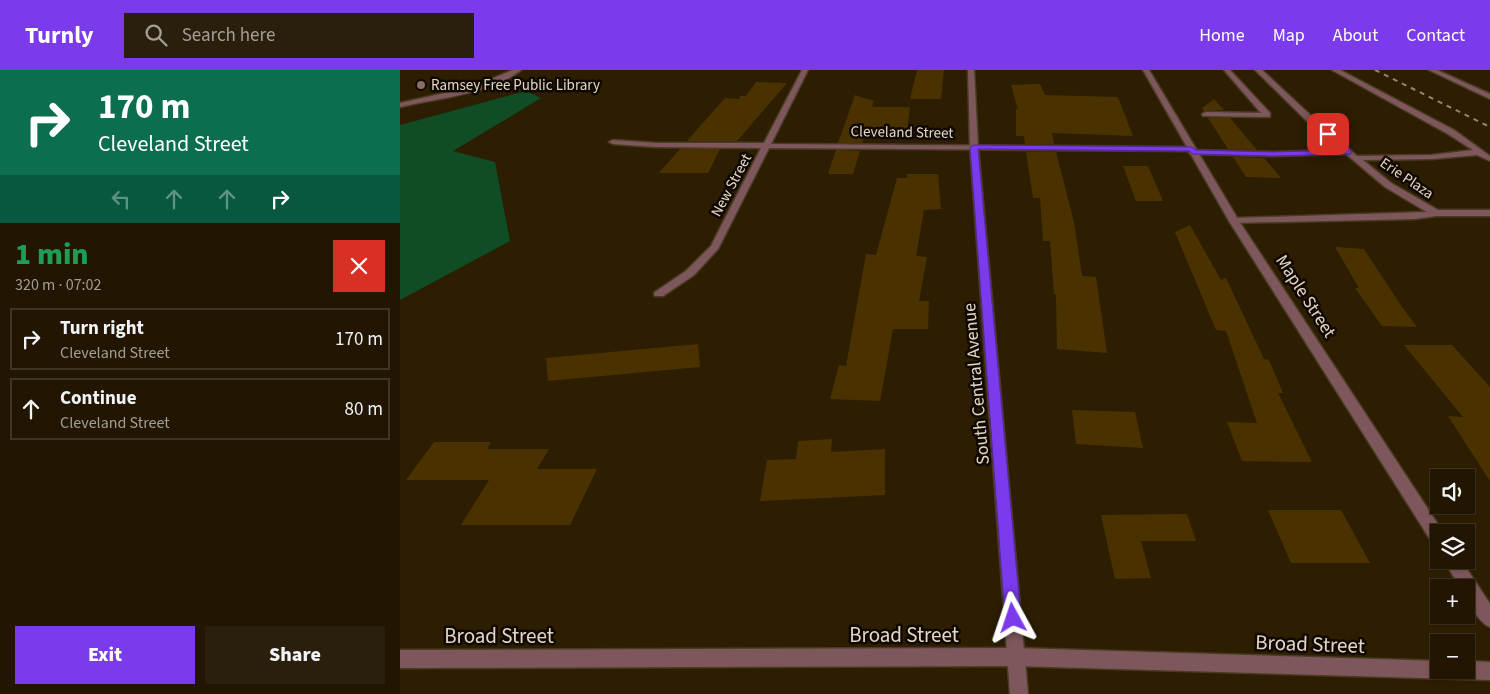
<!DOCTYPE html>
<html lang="en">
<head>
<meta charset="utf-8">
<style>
	body { margin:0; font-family:"Source Sans 3",sans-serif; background:#2a1f0c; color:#f1f3f6; height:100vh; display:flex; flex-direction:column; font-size:19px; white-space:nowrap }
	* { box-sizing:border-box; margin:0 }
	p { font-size:16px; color:#a29f99 }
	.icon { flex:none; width:28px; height:28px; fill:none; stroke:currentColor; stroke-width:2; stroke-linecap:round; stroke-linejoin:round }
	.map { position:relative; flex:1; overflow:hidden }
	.sheet { display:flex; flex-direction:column; background:#221602; width:400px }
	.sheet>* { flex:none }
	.hud { background:#0b6e4f; color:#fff; overflow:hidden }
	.controls { position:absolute; left:1030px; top:399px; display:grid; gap:10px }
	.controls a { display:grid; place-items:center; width:45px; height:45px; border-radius:0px; background:#221602; box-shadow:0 1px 4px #0004,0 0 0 1px #3f3524; font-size:25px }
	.pin { position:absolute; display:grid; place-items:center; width:42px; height:42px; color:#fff; margin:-21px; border-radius:10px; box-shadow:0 2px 8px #0006 }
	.me { position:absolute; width:55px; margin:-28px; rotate:355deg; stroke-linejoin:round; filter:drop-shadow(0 0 4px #0008) }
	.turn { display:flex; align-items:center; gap:18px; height:105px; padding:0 15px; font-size:22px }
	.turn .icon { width:65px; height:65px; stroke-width:2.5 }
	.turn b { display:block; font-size:35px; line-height:42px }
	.lanes { display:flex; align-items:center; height:48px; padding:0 15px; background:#0003; justify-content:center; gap:25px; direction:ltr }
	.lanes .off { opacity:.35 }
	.round { display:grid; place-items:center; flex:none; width:52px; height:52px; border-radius:0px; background:#2a1f0c }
	.summary { display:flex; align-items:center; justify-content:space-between; height:85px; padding:0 15px }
	h1 { font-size:30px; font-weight:800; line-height:38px; color:#1e9e55 }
	.button { display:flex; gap:10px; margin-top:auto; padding:10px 15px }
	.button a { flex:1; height:58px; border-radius:0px; background:#7c3aed; color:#fff; font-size:20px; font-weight:800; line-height:58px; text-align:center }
	.button a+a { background:#2a1f0c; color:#f1f3f6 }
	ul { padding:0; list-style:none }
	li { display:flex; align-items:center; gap:15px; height:62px; margin:0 10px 8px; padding:0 5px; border:2px solid #3f3524; border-radius:0px }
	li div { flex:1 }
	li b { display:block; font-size:19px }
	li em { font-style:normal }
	header { display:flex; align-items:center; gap:30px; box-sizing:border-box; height:70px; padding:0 25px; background:#7c3aed; color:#fff }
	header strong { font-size:24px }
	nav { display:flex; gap:28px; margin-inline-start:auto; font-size:18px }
	.search { width:350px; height:45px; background:#2a1f0c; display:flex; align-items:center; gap:12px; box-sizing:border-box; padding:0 18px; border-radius:0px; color:#a29f99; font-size:19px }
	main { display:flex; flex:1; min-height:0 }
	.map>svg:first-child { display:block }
	.green { fill:#104c26 }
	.building { fill:#4a3200 }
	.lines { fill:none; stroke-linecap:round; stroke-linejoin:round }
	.service-casing { stroke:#4a3c22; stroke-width:3 }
	.minor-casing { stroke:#4a3c22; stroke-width:3 }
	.tertiary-casing { stroke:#4a3c22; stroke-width:3 }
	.service { fill:#7e575c; fill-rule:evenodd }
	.minor { fill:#7e575c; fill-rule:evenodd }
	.tertiary { fill:#7e575c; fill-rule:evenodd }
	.rail { stroke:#938671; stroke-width:2; stroke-dasharray:5 5; stroke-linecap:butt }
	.route { fill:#7c3aed; stroke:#51269a }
	.education-dot { fill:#8d6e63; stroke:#100902; stroke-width:2 }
	.labels { text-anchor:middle; stroke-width:5; stroke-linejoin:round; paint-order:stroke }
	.far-poi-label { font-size:15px; fill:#e2d7c7; stroke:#100902; text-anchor:start }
	.far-street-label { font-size:15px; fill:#e2d7c7; stroke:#100902 }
	.street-label { font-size:18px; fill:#e2d7c7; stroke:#100902 }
	.near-street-label { font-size:21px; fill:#e2d7c7; stroke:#100902 }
</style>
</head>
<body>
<header>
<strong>Turnly</strong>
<div class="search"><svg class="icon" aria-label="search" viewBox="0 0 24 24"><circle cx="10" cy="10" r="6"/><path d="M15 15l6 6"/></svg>Search here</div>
<nav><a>Home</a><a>Map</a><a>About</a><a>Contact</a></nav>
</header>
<main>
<section class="sheet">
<div class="hud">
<div class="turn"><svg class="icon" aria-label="right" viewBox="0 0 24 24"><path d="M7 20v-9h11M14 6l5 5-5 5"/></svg><div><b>170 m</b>Cleveland Street</div></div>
<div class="lanes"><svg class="icon off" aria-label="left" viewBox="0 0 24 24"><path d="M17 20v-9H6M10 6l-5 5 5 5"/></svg><svg class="icon off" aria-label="ahead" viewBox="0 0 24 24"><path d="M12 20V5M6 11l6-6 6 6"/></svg><svg class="icon off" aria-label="ahead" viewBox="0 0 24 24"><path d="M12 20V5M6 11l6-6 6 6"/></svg><svg class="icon" aria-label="right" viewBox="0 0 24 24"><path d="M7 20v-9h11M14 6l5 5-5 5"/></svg></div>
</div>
<div class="summary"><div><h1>1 min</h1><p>320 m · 07:02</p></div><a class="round" style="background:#d93025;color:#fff"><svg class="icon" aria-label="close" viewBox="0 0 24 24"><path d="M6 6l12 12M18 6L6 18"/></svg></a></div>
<ul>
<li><svg class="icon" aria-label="right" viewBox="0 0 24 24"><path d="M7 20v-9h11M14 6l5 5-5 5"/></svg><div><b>Turn right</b><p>Cleveland Street</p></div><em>170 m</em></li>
<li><svg class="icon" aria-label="ahead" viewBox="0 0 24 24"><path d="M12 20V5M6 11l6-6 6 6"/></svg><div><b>Continue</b><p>Cleveland Street</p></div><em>80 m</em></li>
</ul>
<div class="button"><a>Exit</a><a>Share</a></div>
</section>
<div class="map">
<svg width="1090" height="624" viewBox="0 0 1090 624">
	<rect width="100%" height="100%" fill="#2d1e02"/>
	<polygon class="green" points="126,21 141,28 53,81 95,92 110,171 0,230 0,55"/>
	<g class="building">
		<polygon points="517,0 544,0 541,29 510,29"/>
		<polygon points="356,12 387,13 337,71 287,71 325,28 339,29 340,26 346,26"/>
		<polygon points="640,14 645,25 718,27 733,66 652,63 654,74 625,74 624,66 616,66 616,39 618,39 611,15"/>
		<polygon points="455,25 474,31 472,37 510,37 507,62 466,61 462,73 438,73"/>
		<polygon points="814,29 824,40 804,41 802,38"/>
		<polygon points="808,48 830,48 857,80 828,79"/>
		<polygon points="280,79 320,79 308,103 259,103"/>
		<polygon points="436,80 460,81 453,104 428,104"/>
		<polygon points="626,82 656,82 674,152 682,206 696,207 707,283 657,279 656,224 654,224 650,171 643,171 640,128 633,128"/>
		<polygon points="833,87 864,88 881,108 846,107"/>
		<polygon points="723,96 748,96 763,131 736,131"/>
		<polygon points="507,104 538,104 541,139 524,140 516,186 527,187 519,231 529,231 528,259 493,259 480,331 430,329 439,295 446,296 466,184 476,185 497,108 507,108"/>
		<polygon points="790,155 821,210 826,208 864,289 869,290 883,323 878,323 912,392 842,391 827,352 857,353 826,261 816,260 775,162"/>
		<polygon points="935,177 964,179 1002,237 1017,257 982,256 955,218 959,218"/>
		<polygon points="298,274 300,297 148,311 146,288"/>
		<polygon points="1004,275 1052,275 1090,317 1090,411 1048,346 1063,347"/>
		<polygon points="672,340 735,342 743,378 676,374"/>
		<polygon points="432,369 431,382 485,379 485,425 360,431 367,390 396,389 398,371"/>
		<polygon points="34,372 91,372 87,379 149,379 137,399 197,399 170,455 61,455 89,410 6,410"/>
		<polygon points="868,440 941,440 970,493 891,493"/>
		<polygon points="787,444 796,471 741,471 751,508 715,509 701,445"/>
	</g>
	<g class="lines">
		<g class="service-casing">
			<g id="service">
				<path d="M113,0H121C91,24 37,28 0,37V33L72,17Z"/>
				<polygon points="824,0 830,0 870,43 870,47 803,46 802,44 806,42 861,43"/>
				<polygon points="855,0 862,0 921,55 957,86 1032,85 1073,80 1048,64 932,0 940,0 1054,60 1090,86 1090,91 1077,85 1032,89 963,90 991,113 1038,140 1090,140 1090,146 1036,146 1015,149 831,153 829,151 834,148 1027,142 985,117 946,84 873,86 790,84 789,82 793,80 873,82 941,80 915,59"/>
				<polygon points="1029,0 1037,0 1090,24 1090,29"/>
			</g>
		</g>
		<g class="minor-casing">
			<g id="minor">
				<polygon points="402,0 408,0 371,74 787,77 743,0 749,0 839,151 1043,462 1039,462 1039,476 1033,474 829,151 789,81 369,78 318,179 294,205 263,226 255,226 254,224 255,222 286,201 311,176 361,78 256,77 213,74 209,72 213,70 256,73 364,73"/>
				<path d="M1044,490H1061L1090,534V557C1078,552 1066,530 1066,518H1060Z"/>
				<polygon points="616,578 1039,591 1039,600 1066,600 1066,591 1090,592 1090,610 616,596 0,598 0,580"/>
			</g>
		</g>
		<g class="tertiary-casing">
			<polygon id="tertiary" points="568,0 574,0 578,77 628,624 610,624 570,77"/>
		</g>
		<use href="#service" class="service"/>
		<use href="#minor" class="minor"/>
		<use href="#tertiary" class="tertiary"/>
		<polyline class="rail" points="975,0 1090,57"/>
	</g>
	<polygon class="route" points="928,62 951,80 951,84 873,86 793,84 789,81 578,79 621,548 618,553 613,556 607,553 605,548 570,77 574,75 792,77 796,80 873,82 942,80 925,66 924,64"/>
	<circle class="education-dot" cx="21" cy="15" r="5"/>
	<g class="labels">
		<g class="far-poi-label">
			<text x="31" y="20">Ramsey Free Public Library</text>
		</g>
		<g class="far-street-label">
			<text transform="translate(502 62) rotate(1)" y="5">Cleveland Street</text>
			<text transform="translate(1007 108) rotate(34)" y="5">Erie Plaza</text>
			<text transform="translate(331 115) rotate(-62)" y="5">New Street</text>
		</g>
		<g class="street-label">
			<text transform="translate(906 226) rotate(57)" y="6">Maple Street</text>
			<text transform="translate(576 314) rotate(-95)" y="6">South Central Avenue</text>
		</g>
		<g class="near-street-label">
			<text x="504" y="572">Broad Street</text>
			<text x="99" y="573">Broad Street</text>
			<text transform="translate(910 574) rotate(2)" y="7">Broad Street</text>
		</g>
	</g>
</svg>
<div class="controls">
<a><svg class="icon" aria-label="sound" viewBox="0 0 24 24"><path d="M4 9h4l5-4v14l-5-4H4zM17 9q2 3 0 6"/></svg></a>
<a><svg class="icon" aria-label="layers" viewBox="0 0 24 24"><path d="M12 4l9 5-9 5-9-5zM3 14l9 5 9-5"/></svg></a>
<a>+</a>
<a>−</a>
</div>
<div class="pin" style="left:928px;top:64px;background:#d93025"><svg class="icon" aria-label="arrive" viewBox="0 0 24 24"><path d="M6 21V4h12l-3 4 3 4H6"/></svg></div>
<svg class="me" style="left:613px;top:548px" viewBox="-20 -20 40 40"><path d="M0-17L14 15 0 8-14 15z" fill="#7c3aed" stroke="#fff" stroke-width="4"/></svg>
</div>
</main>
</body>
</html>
